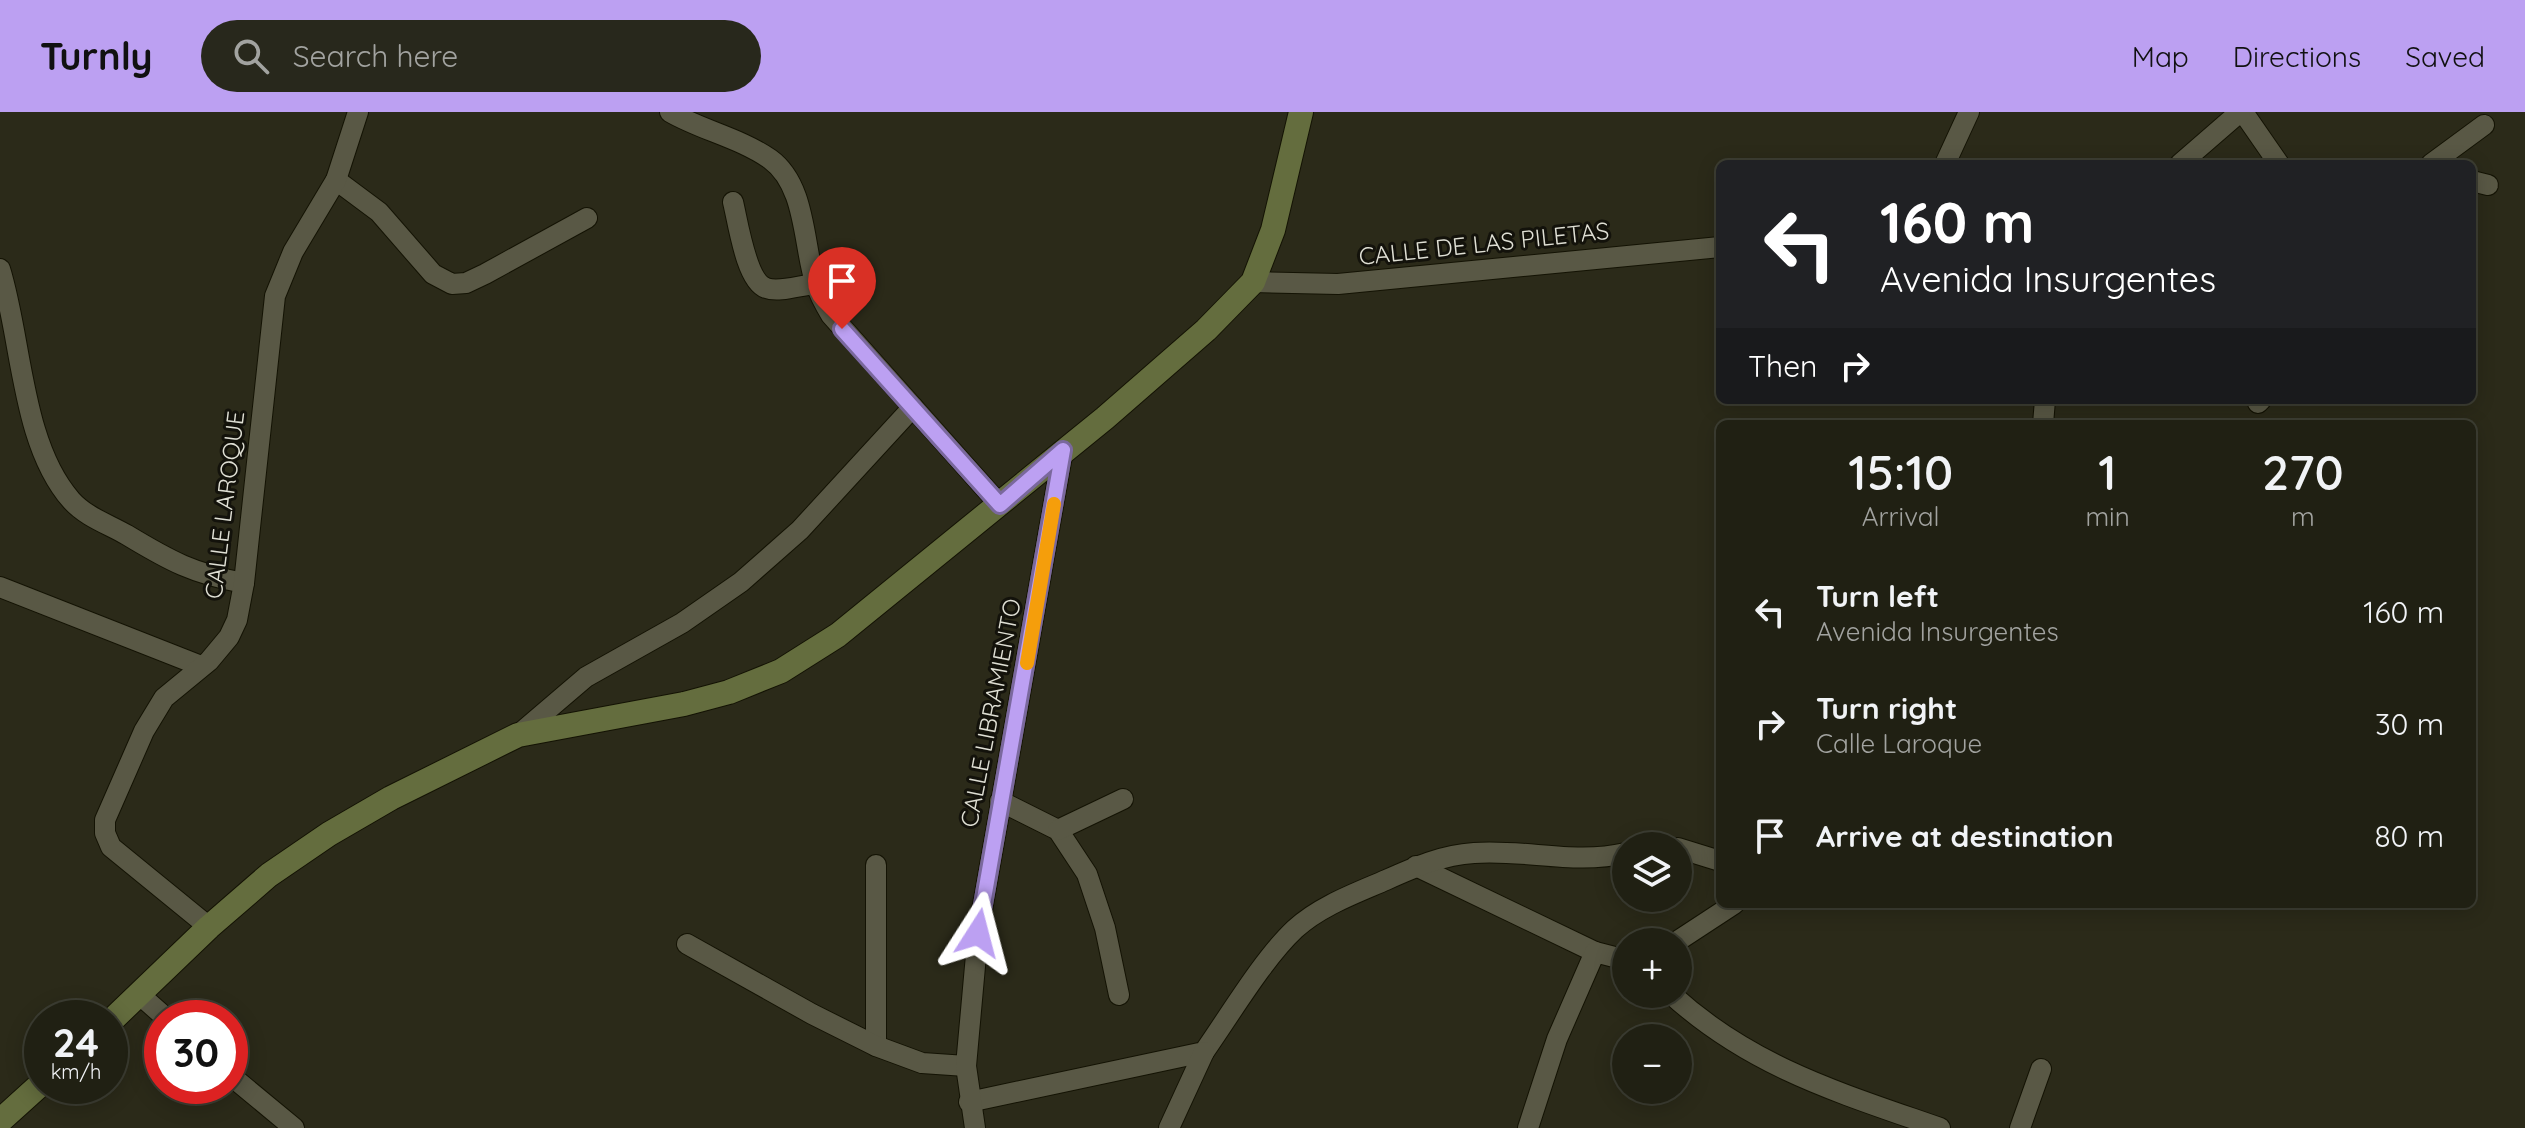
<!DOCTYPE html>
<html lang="en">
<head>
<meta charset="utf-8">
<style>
	body { margin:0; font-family:Quicksand,sans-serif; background:#28281c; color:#f1f3f6; height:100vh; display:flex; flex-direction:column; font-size:30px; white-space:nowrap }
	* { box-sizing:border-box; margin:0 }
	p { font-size:26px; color:#a2a3a0 }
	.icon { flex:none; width:44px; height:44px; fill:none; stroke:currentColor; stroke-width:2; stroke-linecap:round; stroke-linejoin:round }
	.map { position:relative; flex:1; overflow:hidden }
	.drawer { position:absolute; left:1716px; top:308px; width:760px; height:488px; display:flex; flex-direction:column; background:#202013; border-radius:12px; box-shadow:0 4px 20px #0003,0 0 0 2px #3d3e33 }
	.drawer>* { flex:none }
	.banner { position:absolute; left:1716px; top:48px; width:760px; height:244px; border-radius:12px; box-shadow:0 4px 20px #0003,0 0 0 2px #3d3e33; background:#202124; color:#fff; overflow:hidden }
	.tools { position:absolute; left:1612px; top:720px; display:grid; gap:16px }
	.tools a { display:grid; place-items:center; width:80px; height:80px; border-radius:50%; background:#202013; box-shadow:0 4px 20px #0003,0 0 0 2px #3d3e33; font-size:40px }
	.speed { position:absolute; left:24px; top:888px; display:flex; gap:16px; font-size:40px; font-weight:700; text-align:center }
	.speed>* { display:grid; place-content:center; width:104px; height:104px; border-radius:50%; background:#202013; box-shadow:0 4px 20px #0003,0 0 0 2px #3d3e33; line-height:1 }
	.speed small { font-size:20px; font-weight:400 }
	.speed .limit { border:12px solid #d22; background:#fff; color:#111 }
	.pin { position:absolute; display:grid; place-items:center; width:68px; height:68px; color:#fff; margin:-82px -34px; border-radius:50% 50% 50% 0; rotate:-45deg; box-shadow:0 0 8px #0007 }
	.pin .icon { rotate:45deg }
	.me { position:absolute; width:88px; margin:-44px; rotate:9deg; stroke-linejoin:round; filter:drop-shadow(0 0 6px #0008) }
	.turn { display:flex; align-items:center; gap:28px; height:168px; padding:0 32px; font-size:36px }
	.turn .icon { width:104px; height:104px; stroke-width:2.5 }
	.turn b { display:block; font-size:56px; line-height:68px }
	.then { display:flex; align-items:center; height:76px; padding:0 32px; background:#0003; gap:16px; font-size:30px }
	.eta { display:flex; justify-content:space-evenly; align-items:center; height:136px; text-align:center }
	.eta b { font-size:48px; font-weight:600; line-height:56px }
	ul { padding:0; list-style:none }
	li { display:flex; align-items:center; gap:24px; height:112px; padding:0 32px }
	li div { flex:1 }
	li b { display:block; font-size:30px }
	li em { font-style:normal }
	header { display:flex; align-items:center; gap:48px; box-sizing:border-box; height:112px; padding:0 40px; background:#bca0f2; color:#111 }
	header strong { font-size:38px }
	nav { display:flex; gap:44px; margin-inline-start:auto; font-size:28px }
	.search { width:560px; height:72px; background:#28281c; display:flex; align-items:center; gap:20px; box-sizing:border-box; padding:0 28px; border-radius:44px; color:#a2a3a0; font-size:30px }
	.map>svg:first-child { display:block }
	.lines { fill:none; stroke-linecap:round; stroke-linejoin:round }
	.minor-casing { stroke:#141304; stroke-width:22 }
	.secondary-casing { stroke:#141304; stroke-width:26 }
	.minor { stroke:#595845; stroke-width:20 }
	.secondary { stroke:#646d3e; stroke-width:24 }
	.route-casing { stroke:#7a689d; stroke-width:20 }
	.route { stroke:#bca0f2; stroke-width:14 }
	.slow { stroke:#f59e0b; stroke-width:14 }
	.labels { text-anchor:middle; stroke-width:6; stroke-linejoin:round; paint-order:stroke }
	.street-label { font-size:24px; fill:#dfdfd4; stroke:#13120b }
</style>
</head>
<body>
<header>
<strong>Turnly</strong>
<div class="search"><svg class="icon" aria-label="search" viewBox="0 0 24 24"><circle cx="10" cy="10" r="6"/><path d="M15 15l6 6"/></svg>Search here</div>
<nav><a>Map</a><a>Directions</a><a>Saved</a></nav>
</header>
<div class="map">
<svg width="2525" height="1016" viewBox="0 0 2525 1016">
	<rect width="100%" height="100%" fill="#2b2a19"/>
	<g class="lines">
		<g class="minor-casing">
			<g id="minor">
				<path d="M670,0C701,18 740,26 770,47C806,73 803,131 815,170C819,182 825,193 831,203L1000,393"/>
				<polyline points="2243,0 2279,52"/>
				<polyline points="1945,52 1969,0"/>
				<polyline points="2180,52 2240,0"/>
				<polyline points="2431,52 2484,13"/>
				<polyline points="336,68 379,100 433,162 452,172 466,171 485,162 587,106"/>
				<polyline points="2472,69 2488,73"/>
				<path d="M733,90C738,110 746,169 766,176C779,181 801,173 815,172"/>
				<path d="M0,157C22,227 21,331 71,388C86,405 108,412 127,423C170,449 194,462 244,471"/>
				<polyline points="1253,170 1338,172 1720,135"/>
				<polyline points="2258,291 2261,288"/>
				<polyline points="2043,312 2045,288"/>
				<polyline points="0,475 201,554"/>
				<polyline points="518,623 586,565 682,511 741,470 800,418 913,295"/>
				<polyline points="1000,689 1058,718 1087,762 1105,816 1119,883"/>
				<polyline points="1058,718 1123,687"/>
				<polyline points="1678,736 1720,749"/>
				<polyline points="876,753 876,934"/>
				<polyline points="1416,754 1595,840"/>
				<polyline points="209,815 111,735 105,721 105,708 144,619 164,586 209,549 229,525 237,508 244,471 275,184 293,140 336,68 358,0"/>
				<polyline points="1676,830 1734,792"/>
				<polyline points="687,832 812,902 876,934 922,951 966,954"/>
				<path d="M1671,882C1751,955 1840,981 1940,1016"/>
				<polyline points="140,883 166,906"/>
				<polyline points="230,963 294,1016"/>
				<path d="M969,990L1204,940C1230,903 1263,847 1295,817C1320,794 1356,781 1386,768C1415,755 1442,743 1474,741C1525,737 1575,753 1626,741"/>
				<polyline points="975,1016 966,954 978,821 1063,338"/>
				<polyline points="1169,1016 1204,940"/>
				<polyline points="1528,1016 1557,927 1595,840 1626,848"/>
				<polyline points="2020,1016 2041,957"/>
			</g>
		</g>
		<g class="secondary-casing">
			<g id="secondary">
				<polyline points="110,910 209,815 269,763 329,722 391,686 518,623 684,592 729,580 781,559 838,523 1105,306 1206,218 1253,170 1273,118 1301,0"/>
				<polyline points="0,1009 42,971"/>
			</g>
		</g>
		<use href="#minor" class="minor"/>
		<use href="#secondary" class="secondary"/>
	</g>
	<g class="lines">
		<g class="route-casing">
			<polyline id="route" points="842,217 1000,393 1063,338 978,821"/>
		</g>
		<use href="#route" class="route"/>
		<polyline class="slow" points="1027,551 1054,392"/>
	</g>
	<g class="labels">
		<g class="street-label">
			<text transform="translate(1484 132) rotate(-6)" y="8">CALLE DE LAS PILETAS</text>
			<text transform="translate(225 393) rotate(-83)" y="8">CALLE LAROQUE</text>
			<text transform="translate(991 601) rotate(-79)" y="8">CALLE LIBRAMIENTO</text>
		</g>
	</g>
</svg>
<div class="tools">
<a><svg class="icon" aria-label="layers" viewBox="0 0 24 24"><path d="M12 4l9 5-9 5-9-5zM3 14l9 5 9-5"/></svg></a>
<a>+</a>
<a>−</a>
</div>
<div class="speed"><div>24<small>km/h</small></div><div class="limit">30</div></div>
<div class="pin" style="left:842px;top:217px;background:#d93025"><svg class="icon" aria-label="arrive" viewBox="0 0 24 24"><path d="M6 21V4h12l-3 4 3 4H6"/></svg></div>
<svg class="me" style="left:978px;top:821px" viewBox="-20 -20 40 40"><path d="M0-17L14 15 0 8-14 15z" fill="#bca0f2" stroke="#fff" stroke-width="4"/></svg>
<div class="banner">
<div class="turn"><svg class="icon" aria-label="left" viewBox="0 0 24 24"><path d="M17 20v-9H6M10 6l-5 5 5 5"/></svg><div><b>160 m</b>Avenida Insurgentes</div></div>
<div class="then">Then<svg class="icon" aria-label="right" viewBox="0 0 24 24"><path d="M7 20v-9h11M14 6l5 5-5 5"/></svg></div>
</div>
<section class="drawer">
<div class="eta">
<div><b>15:10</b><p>Arrival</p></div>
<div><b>1</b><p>min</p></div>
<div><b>270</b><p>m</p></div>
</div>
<ul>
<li><svg class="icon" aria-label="left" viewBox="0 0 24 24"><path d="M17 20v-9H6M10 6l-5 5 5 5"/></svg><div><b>Turn left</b><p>Avenida Insurgentes</p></div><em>160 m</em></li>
<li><svg class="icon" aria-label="right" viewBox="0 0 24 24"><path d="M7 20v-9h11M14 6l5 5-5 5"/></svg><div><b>Turn right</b><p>Calle Laroque</p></div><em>30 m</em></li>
<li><svg class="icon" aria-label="arrive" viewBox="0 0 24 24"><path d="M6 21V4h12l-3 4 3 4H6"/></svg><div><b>Arrive at destination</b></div><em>80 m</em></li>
</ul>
</section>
</div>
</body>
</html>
